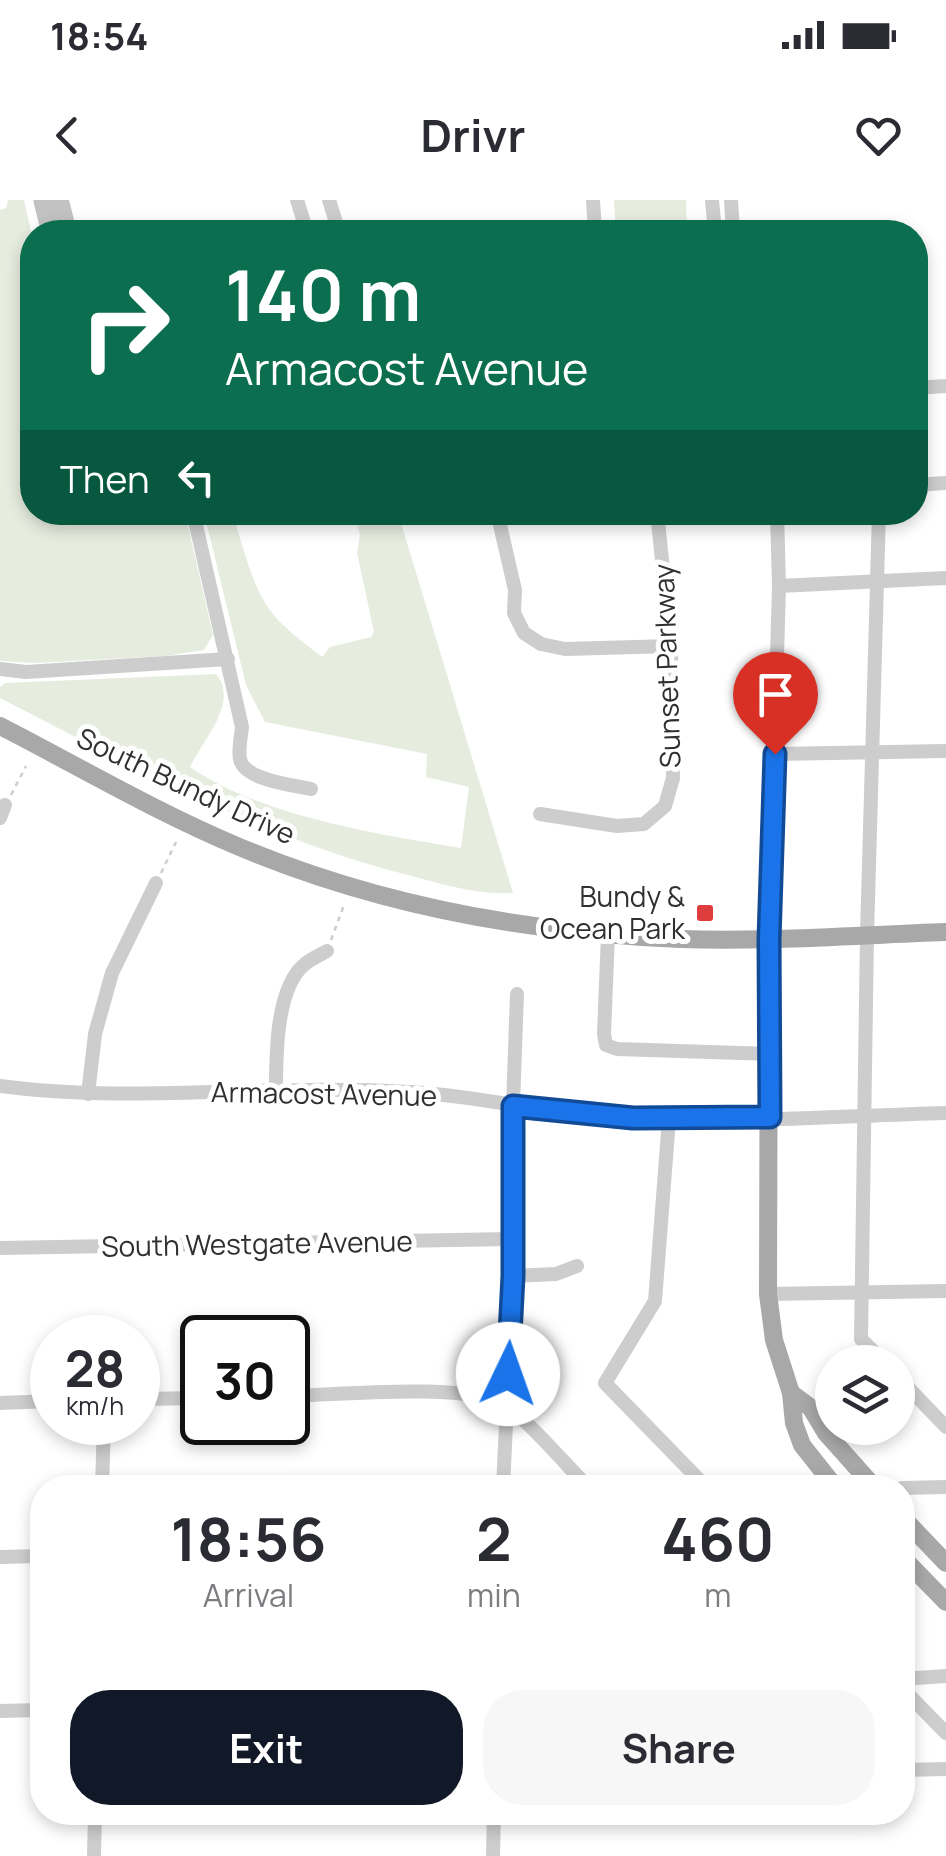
<!DOCTYPE html>
<html lang="en">
<head>
<meta charset="utf-8">
<style>
	body { margin:0; font-family:Manrope,sans-serif; background:#f7f7f7; color:#2b2b33; height:100vh; display:flex; flex-direction:column; font-size:38px; white-space:nowrap }
	* { box-sizing:border-box; margin:0 }
	p { font-size:32px; color:#7c7c81 }
	.icon { flex:none; width:55px; height:55px; fill:none; stroke:currentColor; stroke-width:2; stroke-linecap:round; stroke-linejoin:round }
	.map { position:relative; flex:1; overflow:hidden }
	.side { position:absolute; left:30px; top:1275px; width:885px; height:350px; display:flex; flex-direction:column; background:#fff; border-radius:40px; box-shadow:0 5px 15px #0003 }
	.side>* { flex:none }
	.guide { position:absolute; left:20px; top:20px; width:908px; height:305px; border-radius:40px; box-shadow:0 5px 15px #0003; background:#0b6e4f; color:#fff; overflow:hidden }
	.fabs { position:absolute; left:815px; top:1145px; display:grid; gap:20px }
	.fabs a { display:grid; place-items:center; width:100px; height:100px; border-radius:50%; background:#fff; box-shadow:0 5px 15px #0003; font-size:50px }
	.speed { position:absolute; left:30px; top:1115px; display:flex; gap:20px; font-size:50px; font-weight:700; text-align:center }
	.speed>* { display:grid; place-content:center; width:130px; height:130px; border-radius:50%; background:#fff; box-shadow:0 5px 15px #0003; line-height:1 }
	.speed small { font-size:25px; font-weight:400 }
	.speed .limit { border:5px solid #111; border-radius:15px; background:#fff; color:#111 }
	.pin { position:absolute; display:grid; place-items:center; width:85px; height:85px; color:#fff; margin:-102px -42px; border-radius:50% 50% 50% 0; rotate:-45deg; box-shadow:0 0 10px #0007 }
	.pin .icon { rotate:45deg }
	.me { position:absolute; width:110px; margin:-55px; rotate:3deg; stroke-linejoin:round; filter:drop-shadow(0 0 8px #0008) }
	.turn { display:flex; align-items:center; gap:35px; height:210px; padding:0 40px; font-size:45px }
	.turn .icon { width:130px; height:130px; stroke-width:2.5 }
	.turn b { display:block; font-size:70px; line-height:85px }
	.then { display:flex; align-items:center; height:95px; padding:0 40px; background:#0003; gap:20px; font-size:38px }
	.eta { display:flex; justify-content:space-evenly; align-items:center; height:170px; text-align:center }
	.eta b { font-size:60px; font-weight:700; line-height:70px }
	.button { display:flex; gap:20px; margin-top:auto; padding:20px 40px }
	.button a { flex:1; height:115px; border-radius:40px; background:#111827; color:#fff; font-size:40px; font-weight:700; line-height:115px; text-align:center }
	.button a+a { background:#f7f7f7; color:#2b2b33 }
	.status { display:flex; justify-content:space-between; align-items:center; height:70px; padding:0 50px; background:#fff; direction:ltr }
	.status svg { height:28px; fill:currentColor }
	header { display:flex; justify-content:space-between; align-items:center; height:130px; padding:0 40px; background:#fff; font-size:45px; font-weight:700 }
	.map>svg:first-child { display:block }
	.green { fill:#e6eddf }
	.lines { fill:none; stroke-linecap:round; stroke-linejoin:round }
	.taxiway { stroke:#c2c2c2; stroke-width:35 }
	.path { stroke:#cdcdcd; stroke-width:2.5; stroke-dasharray:5 5; stroke-linecap:butt }
	.minor { stroke:#cdcdcd; stroke-width:14 }
	.major { stroke:#a8a8a8; stroke-width:18 }
	.route-casing { stroke:#114b97; stroke-width:25 }
	.route { stroke:#1a73e8; stroke-width:18 }
	.poi-dot { fill:#de3c3d; stroke:#fff; stroke-width:4 }
	.labels { text-anchor:middle; stroke-width:10; stroke-linejoin:round; paint-order:stroke }
	.street-label { font-size:28px; fill:#303030; stroke:#fff }
	.poi-label { font-size:28px; fill:#303030; stroke:#fff; text-anchor:end }
</style>
</head>
<body>
<div class="status"><b>18:54</b><svg viewBox="0 0 49 12"><path d="M0 12V9h3v3zM5 12V6h3v6zM10 12V3h3v9zM15 12V0h3v12zM26 1h20v11H26zM47 4h2v5h-2z"/></svg></div>
<header><svg class="icon" aria-label="back" viewBox="0 0 24 24"><path d="M15 5l-7 7 7 7"/></svg>Drivr<svg class="icon" aria-label="heart" viewBox="0 0 24 24"><path d="M12 20l-8-8c-3-5 5-10 8-4 3-6 11-1 8 4z"/></svg></header>
<div class="map">
<svg width="946" height="1656" viewBox="0 0 946 1656">
	<rect width="100%" height="100%" fill="#fff"/>
	<g class="green">
		<polygon points="8,0 24,0 32,36 32,312 185,313 213,435 204,450 165,456 34,463 0,461 0,10 6,8"/>
		<polygon points="614,0 686,0 687,32 616,32"/>
		<path d="M204,313H232C243,343 250,382 269,409C283,428 303,442 322,457L330,447L371,437L374,432L357,353L360,335L354,313H398L513,693C477,695 442,684 408,675C260,638 135,567 0,498V487L5,483L216,474C240,502 202,541 190,567C261,616 376,634 461,648L469,587L426,577L427,554L265,522L246,485Z"/>
	</g>
	<g class="lines">
		<polyline class="taxiway" points="51,0 59,32"/>
		<g class="path">
			<polyline points="11,595 26,566"/>
			<polyline points="161,673 176,642"/>
			<polyline points="331,740 344,705"/>
		</g>
		<g class="minor">
			<polyline points="297,0 307,32"/>
			<polyline points="329,0 339,32"/>
			<polyline points="593,0 595,32"/>
			<polyline points="712,0 715,32"/>
			<polyline points="731,0 733,32"/>
			<polyline points="915,188 946,186"/>
			<polyline points="915,285 946,283"/>
			<path d="M193,312L242,527C241,537 238,550 240,559C244,580 293,585 311,589"/>
			<polyline points="497,312 515,390 514,413 524,433 541,444 565,449 671,446"/>
			<polyline points="879,312 867,735 861,1139 884,1162"/>
			<polyline points="779,386 946,378"/>
			<polyline points="0,469 26,472 228,459"/>
			<polyline points="775,554 946,551"/>
			<polyline points="540,614 617,626 644,624 665,606 673,578 671,446 657,312"/>
			<polyline points="0,618 5,605"/>
			<polyline points="608,734 604,834 606,845 617,849 770,854"/>
			<polyline points="769,739 779,386 777,312"/>
			<path d="M0,886C135,904 273,883 409,892C472,895 534,911 597,916C712,926 830,916 946,913"/>
			<path d="M276,889C276,855 276,787 305,764C311,759 320,755 327,751"/>
			<polyline points="88,894 95,834 112,773 156,683"/>
			<polyline points="669,919 655,1101 605,1183 707,1288"/>
			<polyline points="0,1048 513,1039"/>
			<polyline points="513,1076 556,1074 577,1066"/>
			<polyline points="768,1094 946,1091"/>
			<polyline points="898,1177 946,1227"/>
			<path d="M288,1196C336,1195 468,1182 505,1205C528,1220 567,1266 589,1288"/>
			<polyline points="138,1199 202,1198"/>
			<polyline points="0,1203 52,1201"/>
			<polyline points="102,1288 104,1222"/>
			<polyline points="503,1288 513,1076 513,906 517,794"/>
			<polyline points="773,1288 800,1283 834,1285"/>
			<polyline points="902,1288 946,1287"/>
			<polyline points="0,1357 42,1356"/>
			<polyline points="902,1479 946,1476"/>
			<polyline points="902,1488 946,1533"/>
			<polyline points="0,1511 42,1510"/>
			<polyline points="902,1570 946,1569"/>
			<polyline points="94,1656 95,1612"/>
			<polyline points="493,1656 494,1612"/>
		</g>
		<g class="major">
			<path d="M0,526C78,566 156,612 237,646C377,705 529,733 681,739C769,742 858,735 946,732"/>
			<polyline points="769,739 768,1094 774,1140 791,1193 794,1223 802,1245 836,1288"/>
			<polyline points="791,1193 811,1208 826,1233 875,1288"/>
			<polyline points="902,1317 946,1363"/>
			<polyline points="902,1357 946,1402"/>
		</g>
	</g>
	<g class="lines">
		<g class="route-casing">
			<polyline id="route" points="508,1174 513,1076 513,906 633,918 770,917 769,739 775,554"/>
		</g>
		<use href="#route" class="route"/>
	</g>
	<rect class="poi-dot" x="695" y="703" width="20" height="20" rx="5"/>
	<g class="labels">
		<g class="street-label">
			<text transform="translate(667 466) rotate(-92)" y="10">Sunset Parkway</text>
			<text transform="translate(186 586) rotate(25)" y="10">South Bundy Drive</text>
			<text transform="translate(324 894) rotate(1)" y="10">Armacost Avenue</text>
			<text transform="translate(257 1044) rotate(-1)" y="10">South Westgate Avenue</text>
		</g>
		<g class="poi-label">
			<text x="685" y="707">Bundy &amp;<tspan x="685" dy="32">Ocean Park</tspan></text>
		</g>
	</g>
</svg>
<div class="fabs">
<a><svg class="icon" aria-label="layers" viewBox="0 0 24 24"><path d="M12 4l9 5-9 5-9-5zM3 14l9 5 9-5"/></svg></a>
</div>
<div class="speed"><div>28<small>km/h</small></div><div class="limit">30</div></div>
<div class="pin" style="left:775px;top:554px;background:#d93025"><svg class="icon" aria-label="arrive" viewBox="0 0 24 24"><path d="M6 21V4h12l-3 4 3 4H6"/></svg></div>
<svg class="me" style="left:508px;top:1174px" viewBox="-20 -20 40 40"><circle r="19" fill="#fff"/><path d="M0-13L10 11 0 6-10 11z" fill="#1a73e8"/></svg>
<div class="guide">
<div class="turn"><svg class="icon" aria-label="right" viewBox="0 0 24 24"><path d="M7 20v-9h11M14 6l5 5-5 5"/></svg><div><b>140 m</b>Armacost Avenue</div></div>
<div class="then">Then<svg class="icon" aria-label="left" viewBox="0 0 24 24"><path d="M17 20v-9H6M10 6l-5 5 5 5"/></svg></div>
</div>
<section class="side">
<div class="eta">
<div><b>18:56</b><p>Arrival</p></div>
<div><b>2</b><p>min</p></div>
<div><b>460</b><p>m</p></div>
</div>
<div class="button"><a>Exit</a><a>Share</a></div>
</section>
</div>
</body>
</html>
